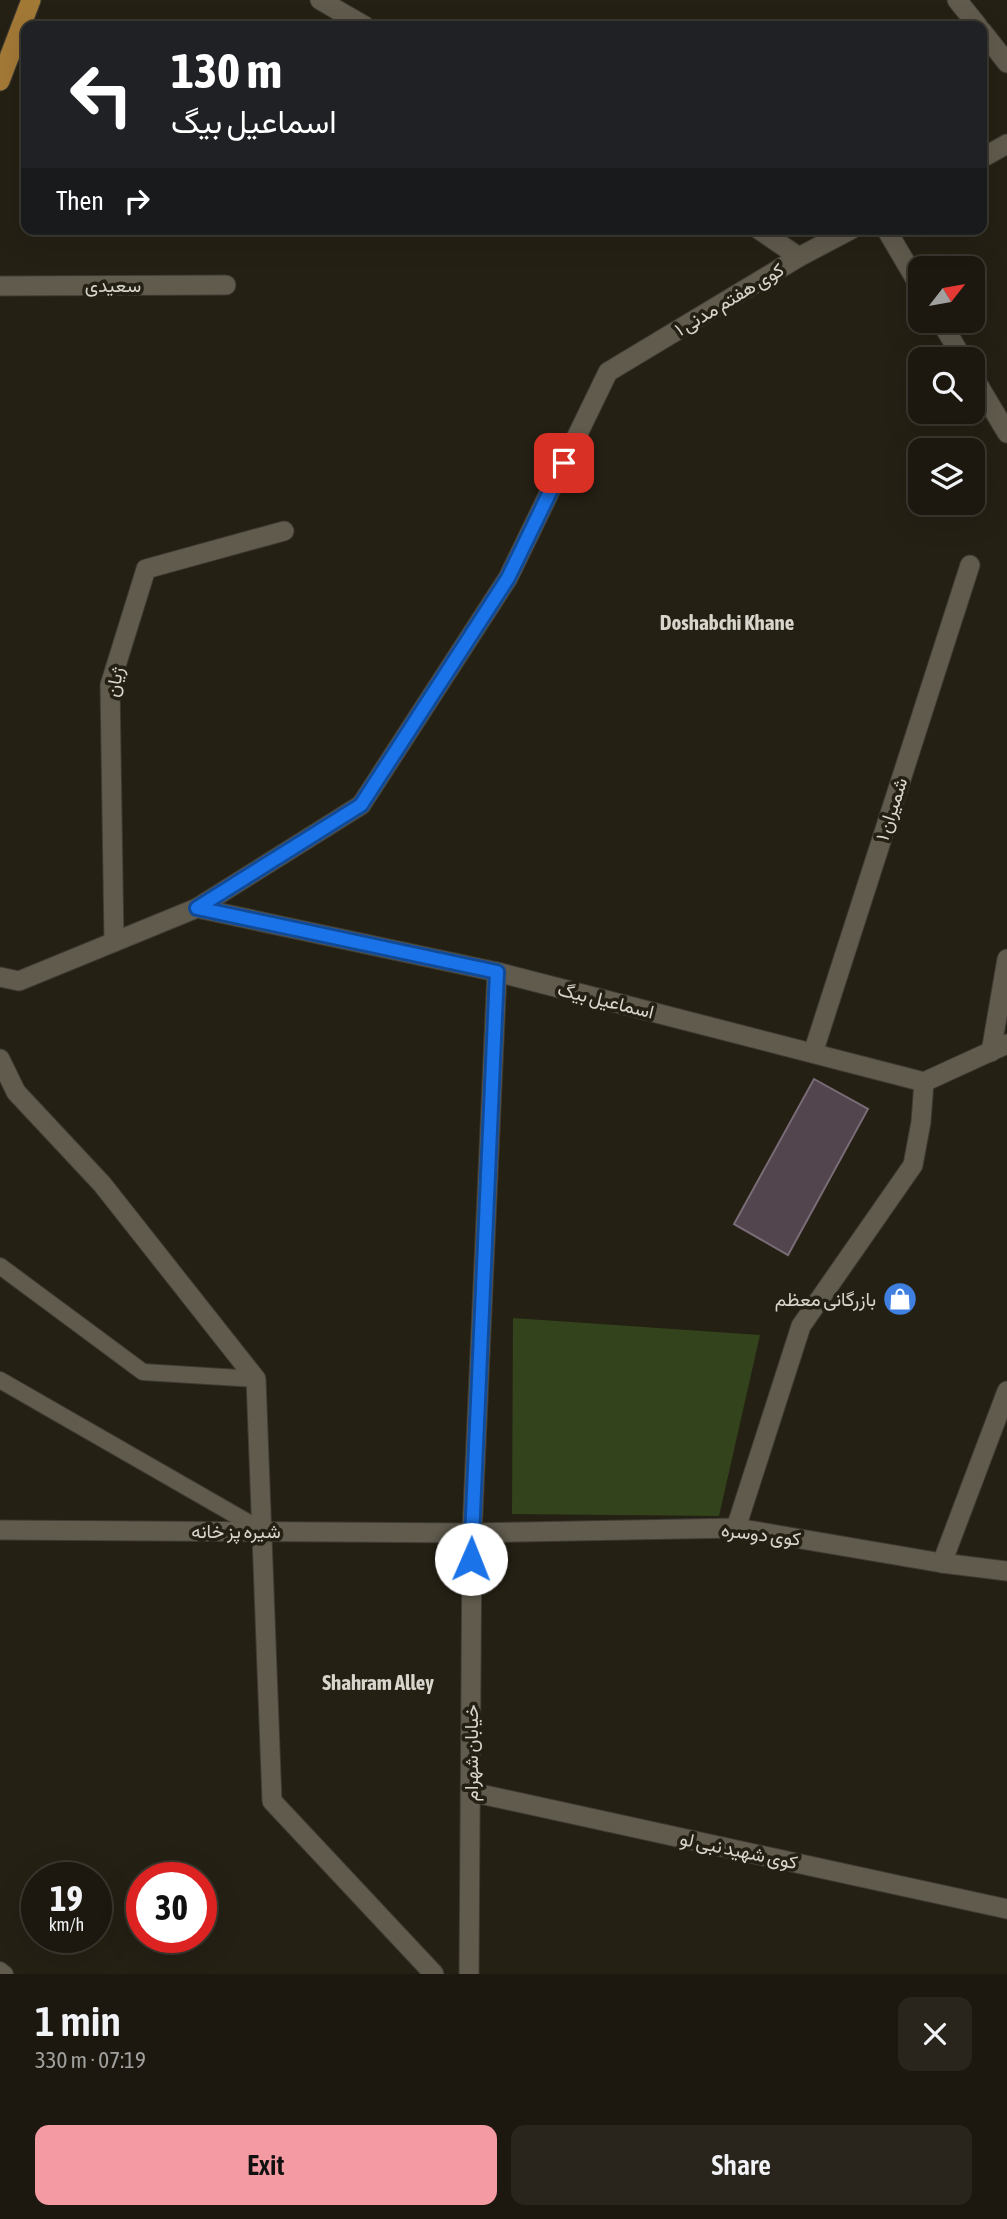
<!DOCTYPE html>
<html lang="en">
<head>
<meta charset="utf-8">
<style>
	body { margin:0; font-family:"Asap Condensed",Vazirmatn,sans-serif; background:#29251d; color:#f1f3f6; height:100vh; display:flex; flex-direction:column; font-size:26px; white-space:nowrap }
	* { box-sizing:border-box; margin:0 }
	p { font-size:23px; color:#a0a09e }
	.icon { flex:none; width:38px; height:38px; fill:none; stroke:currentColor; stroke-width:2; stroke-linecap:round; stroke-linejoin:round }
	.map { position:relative; height:1974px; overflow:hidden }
	.details { display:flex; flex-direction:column; background:#1c180f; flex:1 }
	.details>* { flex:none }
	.hud { position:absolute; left:21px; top:21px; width:966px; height:214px; border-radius:14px; box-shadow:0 7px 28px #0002,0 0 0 2px #3a372f; background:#202124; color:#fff; overflow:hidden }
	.needle { width:46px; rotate:59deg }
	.fabs { position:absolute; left:908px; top:256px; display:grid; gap:14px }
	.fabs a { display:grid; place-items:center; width:77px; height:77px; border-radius:14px; background:#1c180f; box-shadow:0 7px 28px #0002,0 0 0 2px #3a372f; font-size:35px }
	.speed { position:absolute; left:21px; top:1862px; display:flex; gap:14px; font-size:35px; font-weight:700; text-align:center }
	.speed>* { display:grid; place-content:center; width:91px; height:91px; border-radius:50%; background:#1c180f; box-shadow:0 7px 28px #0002,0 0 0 2px #3a372f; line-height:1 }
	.speed small { font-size:18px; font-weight:400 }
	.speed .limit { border:10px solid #d22; background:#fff; color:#111 }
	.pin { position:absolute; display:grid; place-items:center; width:60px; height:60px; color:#fff; margin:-30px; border-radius:14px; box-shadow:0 4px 10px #0006 }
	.me { position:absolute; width:77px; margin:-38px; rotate:1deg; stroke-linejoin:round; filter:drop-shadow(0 0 5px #0008) }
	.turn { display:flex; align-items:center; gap:24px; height:147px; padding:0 35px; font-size:32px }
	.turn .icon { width:91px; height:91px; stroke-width:2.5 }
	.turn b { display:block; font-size:49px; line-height:60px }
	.then { display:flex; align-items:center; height:66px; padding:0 35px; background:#0003; gap:14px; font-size:26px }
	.round { display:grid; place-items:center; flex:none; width:74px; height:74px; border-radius:14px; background:#29251d }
	.head { display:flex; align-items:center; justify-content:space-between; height:119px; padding:0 35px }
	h1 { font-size:42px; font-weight:600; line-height:52px }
	.primary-button { display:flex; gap:14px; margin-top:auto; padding:14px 35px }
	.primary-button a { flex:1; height:80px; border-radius:14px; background:#f49aa2; color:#111; font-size:28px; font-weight:600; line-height:80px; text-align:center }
	.primary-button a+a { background:#29251d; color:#f1f3f6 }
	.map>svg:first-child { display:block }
	.green { fill:#33431b }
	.building { fill:#52454e; stroke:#7a6c76; stroke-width:2 }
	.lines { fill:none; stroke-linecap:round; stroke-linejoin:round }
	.service-casing { stroke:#3e3b33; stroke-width:18 }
	.minor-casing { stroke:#3e3b33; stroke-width:21 }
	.primary-casing { stroke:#3e3b33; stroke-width:21 }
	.service { stroke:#605b4d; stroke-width:16 }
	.minor { stroke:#605b4d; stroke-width:19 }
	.primary { stroke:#a37936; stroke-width:19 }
	.route-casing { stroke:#114b97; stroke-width:18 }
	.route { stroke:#1a73e8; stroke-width:12 }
	.labels { text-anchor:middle; stroke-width:7; stroke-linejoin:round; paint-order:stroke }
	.street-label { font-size:19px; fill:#d8d5cd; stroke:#252014 }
	.poi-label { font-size:19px; fill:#d8d5cd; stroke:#252014; text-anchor:end }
	.neighbourhood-label { font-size:21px; font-weight:bold; fill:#d8d5cd; stroke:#252014 }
</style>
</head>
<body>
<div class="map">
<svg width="1007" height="1974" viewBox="0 0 1007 1974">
	<rect width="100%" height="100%" fill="#252014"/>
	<polygon class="green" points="513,1318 760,1335 719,1516 512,1514"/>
	<polygon class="building" points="814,1079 868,1109 788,1255 734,1224"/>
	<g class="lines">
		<g class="service-casing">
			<g id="service">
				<polyline points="0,1266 143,1372 256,1379"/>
				<polyline points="0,1380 263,1531"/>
				<polyline points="0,1970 5,1974"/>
			</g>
		</g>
		<g class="minor-casing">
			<g id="minor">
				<polyline points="320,0 365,26"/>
				<polyline points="957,0 978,26"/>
				<polyline points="982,31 1007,63"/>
				<polyline points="982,158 1007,144"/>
				<polyline points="758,229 799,257"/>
				<polyline points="886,229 920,287"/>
				<polyline points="0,286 226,285"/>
				<polyline points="940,320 963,359"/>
				<polyline points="973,376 1007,433"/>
				<polyline points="197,908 497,972 924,1082 1007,1044"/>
				<polyline points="114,942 110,685 146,569 284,531"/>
				<polyline points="0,977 19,981 197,908 361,805 508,578 608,372 799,257 852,229"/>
				<polyline points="991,1052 1007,959"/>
				<polyline points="813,1053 970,565"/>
				<polyline points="0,1059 16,1092 102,1184 256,1379 272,1801 434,1974"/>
				<polyline points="736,1528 801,1326 913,1165 921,1122 924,1082"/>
				<polyline points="0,1530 472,1533 736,1528 942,1563 1007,1571"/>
				<polyline points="942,1563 1007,1391"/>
				<polyline points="471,1792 1007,1909"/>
				<polyline points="469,1974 472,1533 497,972"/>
			</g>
		</g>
		<g class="primary-casing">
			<polyline id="primary" points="0,81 31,0"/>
		</g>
		<use href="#service" class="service"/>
		<use href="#minor" class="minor"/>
		<use href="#primary" class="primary"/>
	</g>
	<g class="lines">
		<g class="route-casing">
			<polyline id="route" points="471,1559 497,972 197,908 361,805 508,578 564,463"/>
		</g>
		<use href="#route" class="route"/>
	</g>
	<defs>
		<g id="shop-disc" transform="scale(1.75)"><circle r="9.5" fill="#3f7fe0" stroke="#252014"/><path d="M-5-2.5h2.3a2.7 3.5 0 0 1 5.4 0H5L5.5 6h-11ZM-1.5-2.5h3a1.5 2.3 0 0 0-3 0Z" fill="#fff"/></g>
	</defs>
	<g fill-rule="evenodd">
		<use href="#shop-disc" x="900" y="1299"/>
	</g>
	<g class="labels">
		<g class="street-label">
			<text x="113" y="292">سعیدی</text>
			<text transform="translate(729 299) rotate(-31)" y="7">کوی هفتم مدنی ۱</text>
			<text transform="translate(114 682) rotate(-80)" y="7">ژیان</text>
			<text transform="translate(891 809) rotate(-72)" y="7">شمیران ۱</text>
			<text transform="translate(606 1000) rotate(14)" y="7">اسماعیل بیگ</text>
			<text x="236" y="1538">شیره پز خانه</text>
			<text transform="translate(761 1534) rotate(7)" y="7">کوی دوسره</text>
			<text transform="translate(471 1753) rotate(-90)" y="7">خیابان شهرام</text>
			<text transform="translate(739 1850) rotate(12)" y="7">کوی شهید نبی لو</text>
		</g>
		<g class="poi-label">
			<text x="876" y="1306">بازرگانی معظم</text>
		</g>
		<g class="neighbourhood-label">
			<text x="727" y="630">Doshabchi Khane</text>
			<text x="378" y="1690">Shahram Alley</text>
		</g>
	</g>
</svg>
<div class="fabs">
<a><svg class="needle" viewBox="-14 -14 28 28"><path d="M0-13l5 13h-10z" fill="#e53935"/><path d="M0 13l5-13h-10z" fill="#a0a09e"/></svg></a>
<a><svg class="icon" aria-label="search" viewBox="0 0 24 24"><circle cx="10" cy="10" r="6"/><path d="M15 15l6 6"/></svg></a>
<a><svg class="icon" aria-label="layers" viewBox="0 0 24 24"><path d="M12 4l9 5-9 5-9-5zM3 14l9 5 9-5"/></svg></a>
</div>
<div class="speed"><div>19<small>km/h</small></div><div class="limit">30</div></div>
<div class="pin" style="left:564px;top:463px;background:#d93025"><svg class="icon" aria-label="arrive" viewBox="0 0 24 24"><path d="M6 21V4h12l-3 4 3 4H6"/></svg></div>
<svg class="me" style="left:471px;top:1559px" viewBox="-20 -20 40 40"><circle r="19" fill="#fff"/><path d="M0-13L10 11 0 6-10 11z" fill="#1a73e8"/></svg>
<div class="hud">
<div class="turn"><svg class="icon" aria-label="left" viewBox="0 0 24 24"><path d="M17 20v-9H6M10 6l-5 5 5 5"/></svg><div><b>130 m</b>اسماعیل بیگ</div></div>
<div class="then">Then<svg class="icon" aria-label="right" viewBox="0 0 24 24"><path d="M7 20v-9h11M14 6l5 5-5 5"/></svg></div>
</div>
</div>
<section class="details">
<div class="head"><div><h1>1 min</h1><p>330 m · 07:19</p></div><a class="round"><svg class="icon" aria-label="close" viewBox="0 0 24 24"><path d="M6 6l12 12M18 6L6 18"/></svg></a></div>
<div class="primary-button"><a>Exit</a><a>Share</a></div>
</section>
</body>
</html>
